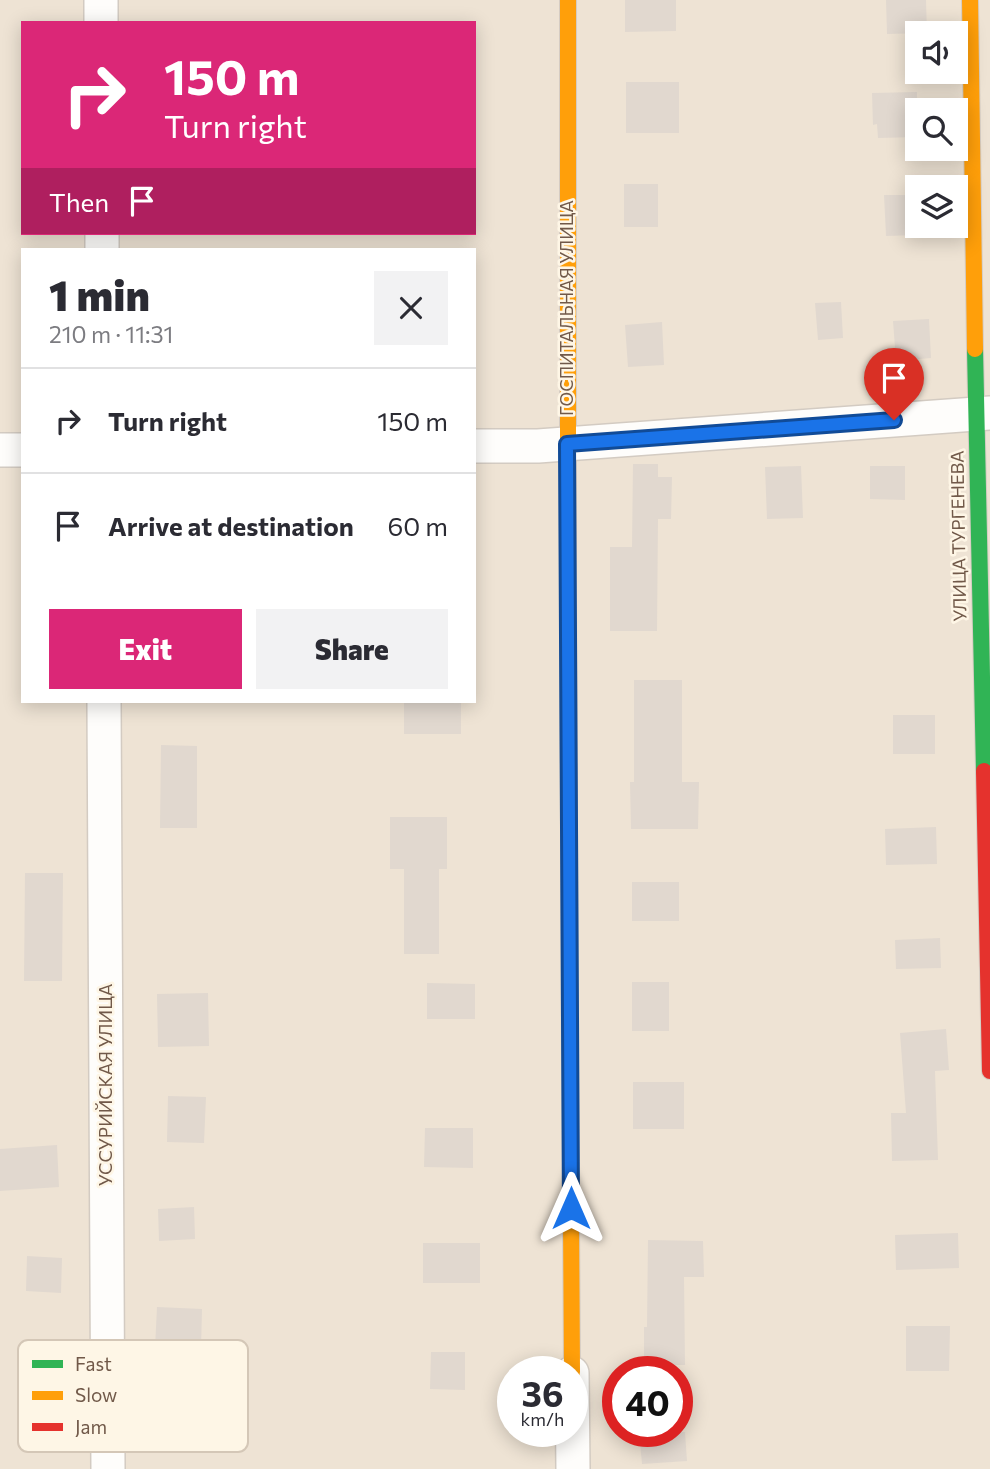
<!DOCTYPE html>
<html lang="en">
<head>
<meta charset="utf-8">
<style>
	body { margin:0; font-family:Commissioner,sans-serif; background:#f2f2f3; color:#2b2b33; height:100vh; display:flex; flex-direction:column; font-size:26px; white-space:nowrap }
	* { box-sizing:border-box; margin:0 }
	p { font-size:23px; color:#7c7c81 }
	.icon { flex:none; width:38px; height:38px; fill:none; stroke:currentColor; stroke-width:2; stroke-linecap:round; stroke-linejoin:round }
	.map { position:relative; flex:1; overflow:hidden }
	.side { position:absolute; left:21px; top:248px; width:455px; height:455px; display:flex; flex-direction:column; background:#fff; border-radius:0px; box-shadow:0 4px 18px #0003 }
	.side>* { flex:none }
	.hud { position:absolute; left:21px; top:21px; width:455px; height:214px; border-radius:0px; box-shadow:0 4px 18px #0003; background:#db2777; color:#fff; overflow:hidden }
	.controls { position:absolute; left:905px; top:21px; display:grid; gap:14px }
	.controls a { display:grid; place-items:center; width:63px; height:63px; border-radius:0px; background:#fff; box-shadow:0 4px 18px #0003; font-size:35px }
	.speed { position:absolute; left:497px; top:1356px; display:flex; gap:14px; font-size:35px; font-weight:700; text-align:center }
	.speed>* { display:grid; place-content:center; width:91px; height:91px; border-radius:50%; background:#fff; box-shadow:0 4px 18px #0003; line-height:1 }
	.speed small { font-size:18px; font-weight:400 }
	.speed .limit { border:10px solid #d22; background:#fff; color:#111 }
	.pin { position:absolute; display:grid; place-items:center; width:60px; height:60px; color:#fff; margin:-72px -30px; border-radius:50% 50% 50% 0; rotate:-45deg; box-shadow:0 0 7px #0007 }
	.pin .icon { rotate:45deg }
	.me { position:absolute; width:77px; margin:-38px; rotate:0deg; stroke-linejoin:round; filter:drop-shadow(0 0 5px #0008) }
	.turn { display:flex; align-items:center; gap:24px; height:147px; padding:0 28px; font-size:32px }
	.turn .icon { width:91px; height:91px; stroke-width:2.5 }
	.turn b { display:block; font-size:49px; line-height:60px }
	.then { display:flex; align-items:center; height:66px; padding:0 28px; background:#0003; gap:14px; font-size:26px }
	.round { display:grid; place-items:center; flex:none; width:74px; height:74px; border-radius:0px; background:#f2f2f3 }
	.overview { display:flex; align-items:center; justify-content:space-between; height:119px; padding:0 28px }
	h1 { font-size:42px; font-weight:800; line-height:52px }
	.action { display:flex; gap:14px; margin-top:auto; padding:14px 28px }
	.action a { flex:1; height:80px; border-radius:0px; background:#db2777; color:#fff; font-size:28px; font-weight:800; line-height:80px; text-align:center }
	.action a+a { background:#f2f2f3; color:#2b2b33 }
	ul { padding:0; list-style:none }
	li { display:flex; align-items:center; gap:21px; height:105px; padding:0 28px; border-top:2px solid #e1e1e2 }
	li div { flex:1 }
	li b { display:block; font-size:26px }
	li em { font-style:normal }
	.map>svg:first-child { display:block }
	.residential { fill:#eee3d4; fill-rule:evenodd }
	.building { fill:#e1d8cf }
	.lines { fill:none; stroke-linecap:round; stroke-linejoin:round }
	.street-casing { stroke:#d3cbc2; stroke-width:36 }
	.fast-casing { stroke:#d5ccc3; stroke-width:18 }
	.slow-casing { stroke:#d5ccc3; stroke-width:18 }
	.jam-casing { stroke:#d5ccc3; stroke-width:18 }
	.street { stroke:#fefdfb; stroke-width:33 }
	.fast { stroke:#30b455; stroke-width:16 }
	.slow { stroke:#ff9f0a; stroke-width:16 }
	.jam { stroke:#e5322d; stroke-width:16 }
	.route-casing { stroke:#114b97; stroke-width:18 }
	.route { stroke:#1a73e8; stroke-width:12 }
	.labels { text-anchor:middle; stroke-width:5; stroke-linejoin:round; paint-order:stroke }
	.street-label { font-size:18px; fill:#715949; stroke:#fef6e6 }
	.key { fill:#fef6e6; stroke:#d4c7b7; stroke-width:2 }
	.key-label { font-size:19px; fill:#715949 }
</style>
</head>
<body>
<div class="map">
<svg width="990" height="1469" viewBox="0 0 990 1469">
	<rect width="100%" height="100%" fill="#f5f0e7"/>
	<path class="residential" d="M0,0H990V1469H0ZM23,23H474V233H23ZM917,33H956V72H917ZM917,110H956V149H917ZM917,187H956V226H917ZM23,250H474V702H23ZM513,1372H572V1432H513ZM618,1372H677V1432H618Z"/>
	<g class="building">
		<polygon points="625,0 676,0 676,31 625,32"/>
		<polygon points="886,0 926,0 927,33 887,34"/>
		<rect x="626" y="82" width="53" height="51"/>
		<polygon points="917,92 917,137 878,138 877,124 873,125 872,93"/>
		<rect x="624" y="184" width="34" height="43"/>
		<polygon points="884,195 917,195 917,235 886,236"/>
		<polygon points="841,302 843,338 818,340 815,303"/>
		<polygon points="929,319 931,358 896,361 893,321"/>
		<polygon points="662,322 664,365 628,367 625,325"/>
		<polygon points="633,464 658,464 658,477 672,477 671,519 658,519 657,631 610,631 610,547 632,547"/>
		<polygon points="801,466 803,518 767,519 765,467"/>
		<polygon points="870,466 905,466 905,500 870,499"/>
		<polygon points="634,680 682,680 682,782 699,782 698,829 631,829 630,782 634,782"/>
		<rect x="404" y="702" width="57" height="32"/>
		<rect x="893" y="715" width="42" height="39"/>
		<polygon points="161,745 197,746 197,828 160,828"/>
		<polygon points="390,817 447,817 447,869 439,869 439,954 404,954 404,869 390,869"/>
		<polygon points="936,827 937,864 886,865 885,829"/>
		<polygon points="25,873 63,873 62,981 24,981"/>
		<rect x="632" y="882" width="47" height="39"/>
		<polygon points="940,938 941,968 896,969 895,940"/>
		<rect x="632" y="982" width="37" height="49"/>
		<polygon points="427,983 475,984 475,1019 427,1019"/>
		<polygon points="208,993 209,1046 158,1047 157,994"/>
		<polygon points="946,1029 949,1070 935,1071 938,1160 892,1161 891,1113 906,1113 900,1033"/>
		<rect x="633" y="1082" width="51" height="47"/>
		<polygon points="168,1096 206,1097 204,1143 167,1142"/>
		<polygon points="425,1128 473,1128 473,1168 424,1167"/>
		<polygon points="57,1145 59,1187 0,1191 0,1149"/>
		<polygon points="194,1207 195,1239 159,1241 158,1209"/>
		<polygon points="958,1233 959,1268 896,1270 895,1235"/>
		<polygon points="648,1240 703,1241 704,1277 684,1277 685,1365 644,1365 644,1327 647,1327"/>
		<rect x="423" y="1243" width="57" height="40"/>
		<polygon points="27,1256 62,1258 61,1293 26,1291"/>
		<polygon points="157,1307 202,1309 201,1349 155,1348"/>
		<polygon points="906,1326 950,1326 949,1371 906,1371"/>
		<polygon points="431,1352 465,1352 465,1390 430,1389"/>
		<polygon points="639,1432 685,1432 687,1461 642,1464"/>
	</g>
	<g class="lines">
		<g class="street-casing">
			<g id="street">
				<polyline points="101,0 101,23"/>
				<polyline points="102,233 102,250"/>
				<polyline points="474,446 538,446 990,413"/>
				<polyline points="0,450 23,450"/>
				<polyline points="104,702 108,1469"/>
				<polyline points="572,1373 573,1469"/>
			</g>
		</g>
		<g class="fast-casing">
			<g id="fast">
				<polyline points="975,349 984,771"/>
				<polyline points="568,599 570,1062"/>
			</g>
		</g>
		<g class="slow-casing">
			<g id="slow">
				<polyline points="970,0 975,349"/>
				<polyline points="568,599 568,0"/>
				<polyline points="570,1062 572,1372"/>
			</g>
		</g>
		<g class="jam-casing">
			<polyline id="jam" points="984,771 990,1071"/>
		</g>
		<use href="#street" class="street"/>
		<use href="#fast" class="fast"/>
		<use href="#slow" class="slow"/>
		<use href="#jam" class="jam"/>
	</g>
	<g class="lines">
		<g class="route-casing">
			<polyline id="route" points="571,1208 567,444 894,420"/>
		</g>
		<use href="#route" class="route"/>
	</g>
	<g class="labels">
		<g class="street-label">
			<text transform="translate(567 308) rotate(-90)" y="6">ГОСПИТАЛЬНАЯ УЛИЦА</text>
			<text transform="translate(959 536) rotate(-91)" y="6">УЛИЦА ТУРГЕНЕВА</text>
			<text transform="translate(106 1085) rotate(-90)" y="6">УССУРИЙСКАЯ УЛИЦА</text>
		</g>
	</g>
	<rect x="18" y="1340" width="230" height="112" rx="10" class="key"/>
	<rect x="32" y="1360" width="31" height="8" fill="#30b455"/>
	<rect x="32" y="1391" width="31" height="9" fill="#ff9f0a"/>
	<rect x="32" y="1423" width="31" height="8" fill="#e5322d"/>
	<g class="key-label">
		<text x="75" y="1371">Fast</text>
		<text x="75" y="1402">Slow</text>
		<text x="75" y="1434">Jam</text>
	</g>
</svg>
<div class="controls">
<a><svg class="icon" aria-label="sound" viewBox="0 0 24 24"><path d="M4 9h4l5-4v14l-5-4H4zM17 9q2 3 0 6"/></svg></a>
<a><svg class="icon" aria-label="search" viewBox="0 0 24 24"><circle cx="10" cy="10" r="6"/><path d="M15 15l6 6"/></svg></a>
<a><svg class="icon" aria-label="layers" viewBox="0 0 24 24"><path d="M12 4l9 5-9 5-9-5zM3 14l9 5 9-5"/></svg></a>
</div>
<div class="speed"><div>36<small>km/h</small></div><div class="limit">40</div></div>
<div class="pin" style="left:894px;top:420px;background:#d93025"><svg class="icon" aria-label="arrive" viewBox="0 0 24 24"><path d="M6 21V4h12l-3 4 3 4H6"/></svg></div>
<svg class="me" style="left:571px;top:1208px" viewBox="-20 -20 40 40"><path d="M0-17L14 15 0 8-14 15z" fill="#1a73e8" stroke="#fff" stroke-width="4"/></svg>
<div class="hud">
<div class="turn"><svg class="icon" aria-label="right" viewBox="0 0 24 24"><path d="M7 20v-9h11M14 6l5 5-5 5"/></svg><div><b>150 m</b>Turn right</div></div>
<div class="then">Then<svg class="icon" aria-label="arrive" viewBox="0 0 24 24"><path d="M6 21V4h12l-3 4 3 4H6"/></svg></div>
</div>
<section class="side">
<div class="overview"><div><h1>1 min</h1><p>210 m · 11:31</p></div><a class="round"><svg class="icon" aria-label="close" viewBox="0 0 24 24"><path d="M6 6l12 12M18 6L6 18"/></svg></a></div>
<ul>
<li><svg class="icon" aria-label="right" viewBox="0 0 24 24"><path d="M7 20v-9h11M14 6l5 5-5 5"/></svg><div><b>Turn right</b></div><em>150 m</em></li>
<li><svg class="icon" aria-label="arrive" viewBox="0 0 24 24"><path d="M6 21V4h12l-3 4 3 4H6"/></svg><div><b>Arrive at destination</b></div><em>60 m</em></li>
</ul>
<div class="action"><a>Exit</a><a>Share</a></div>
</section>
</div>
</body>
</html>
